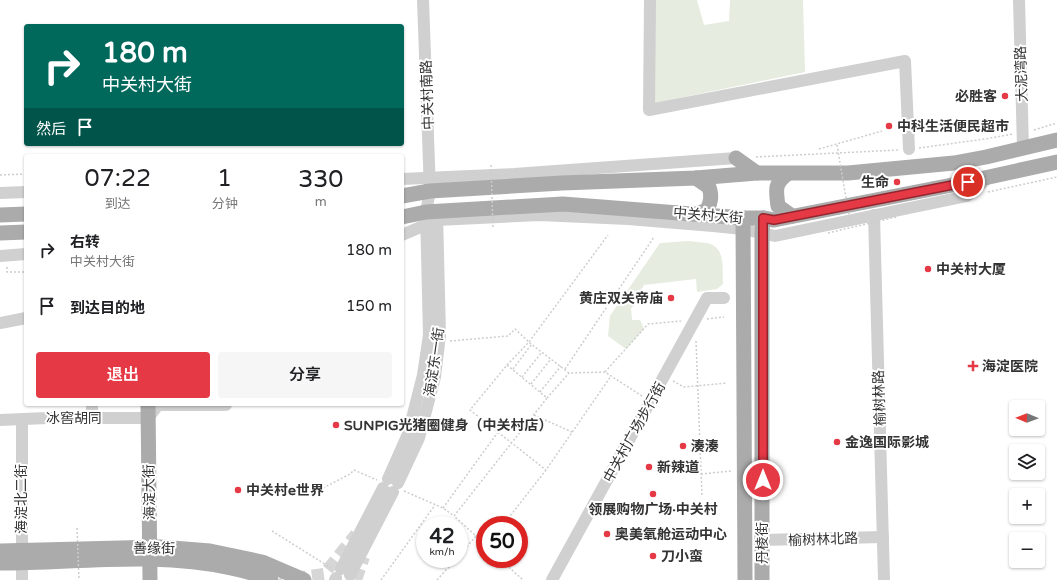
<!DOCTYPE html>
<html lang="zh">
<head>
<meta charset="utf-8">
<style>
	body { margin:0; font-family:"Varela Round","Noto Sans SC",sans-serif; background:#f6f6f6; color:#202124; height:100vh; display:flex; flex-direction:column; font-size:15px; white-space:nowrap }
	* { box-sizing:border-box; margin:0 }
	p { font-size:13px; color:#757577 }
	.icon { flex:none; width:22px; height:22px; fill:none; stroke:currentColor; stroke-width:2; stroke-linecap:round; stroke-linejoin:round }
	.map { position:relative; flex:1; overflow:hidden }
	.details { position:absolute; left:24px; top:154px; width:380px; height:252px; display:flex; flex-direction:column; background:#fff; border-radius:4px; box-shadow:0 1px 3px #0004 }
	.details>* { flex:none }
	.banner { position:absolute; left:24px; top:24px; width:380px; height:122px; border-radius:4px; box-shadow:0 1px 3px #0004; background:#00695c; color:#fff; overflow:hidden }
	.needle { width:26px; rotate:271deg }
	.fabs { position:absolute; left:1009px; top:400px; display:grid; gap:8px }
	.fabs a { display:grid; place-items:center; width:36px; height:36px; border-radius:4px; background:#fff; box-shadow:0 1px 3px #0004; font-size:20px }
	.speed { position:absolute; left:416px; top:516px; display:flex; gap:8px; font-size:20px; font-weight:700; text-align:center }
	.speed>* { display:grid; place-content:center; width:52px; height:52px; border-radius:50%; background:#fff; box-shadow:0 1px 3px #0004; line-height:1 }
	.speed small { font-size:10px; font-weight:400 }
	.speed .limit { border:6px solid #d22; background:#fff; color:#111 }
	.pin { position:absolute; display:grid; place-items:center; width:34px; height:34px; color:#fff; margin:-17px; border:2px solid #fff; border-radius:50%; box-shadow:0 1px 4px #0007 }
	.me { position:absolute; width:44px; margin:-22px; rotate:0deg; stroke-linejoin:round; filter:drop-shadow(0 0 3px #0008) }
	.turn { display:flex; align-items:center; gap:14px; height:84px; padding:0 12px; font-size:18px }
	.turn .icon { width:52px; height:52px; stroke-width:2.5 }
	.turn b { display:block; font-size:28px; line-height:34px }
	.then { display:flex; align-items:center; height:38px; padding:0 12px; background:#0003; gap:8px; font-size:15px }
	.eta { display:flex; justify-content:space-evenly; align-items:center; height:68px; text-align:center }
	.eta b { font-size:24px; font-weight:600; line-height:28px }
	.button { display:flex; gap:8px; margin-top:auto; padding:8px 12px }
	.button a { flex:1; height:46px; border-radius:4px; background:#e63946; color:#fff; font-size:16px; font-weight:600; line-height:46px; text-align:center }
	.button a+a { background:#f6f6f6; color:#202124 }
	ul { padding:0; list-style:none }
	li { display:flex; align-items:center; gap:12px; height:56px; padding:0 12px }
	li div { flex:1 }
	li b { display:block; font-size:15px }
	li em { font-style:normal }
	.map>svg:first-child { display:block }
	.green { fill:#e6ecdf }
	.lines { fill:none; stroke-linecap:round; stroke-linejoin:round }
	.minor-tunnel { stroke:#d6d6d6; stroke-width:12; stroke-dasharray:12 6; stroke-linecap:butt }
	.path { stroke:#cdcdcd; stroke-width:1.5; stroke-dasharray:2 2; stroke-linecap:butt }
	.minor { stroke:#d0d0d0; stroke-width:12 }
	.major { stroke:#ababab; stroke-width:15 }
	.path-bridge { stroke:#cdcdcd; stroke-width:1.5; stroke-dasharray:2 2; stroke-linecap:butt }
	.route-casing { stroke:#96252e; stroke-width:10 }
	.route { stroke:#e63946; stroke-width:7 }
	.poi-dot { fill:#e63946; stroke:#fff; stroke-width:1.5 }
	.labels { text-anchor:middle; stroke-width:4; stroke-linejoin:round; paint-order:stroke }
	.street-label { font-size:14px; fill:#333; stroke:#fff }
	.poi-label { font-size:14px; font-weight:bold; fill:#333; stroke:#fff; text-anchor:start }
</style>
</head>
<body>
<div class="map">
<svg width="1057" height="580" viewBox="0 0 1057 580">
	<rect width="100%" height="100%" fill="#fff"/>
	<g class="green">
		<polygon points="655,0 697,0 704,25 729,21 730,0 803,0 805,72 655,103"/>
		<path d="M688,241C695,242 704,242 710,244C726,249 722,271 723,284L717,289L697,292L696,279L644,285L638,295L635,298V305L631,308L632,320H640L644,329L626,349L608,336L610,316L660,243Z"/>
	</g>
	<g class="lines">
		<g class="minor-tunnel">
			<polyline points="263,571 282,580"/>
			<polyline points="294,578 324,574 356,534"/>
			<polyline points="356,580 364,557"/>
		</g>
		<g class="path">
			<polyline points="1034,130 1057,123"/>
			<polyline points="919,148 985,139 1013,134"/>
			<polyline points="819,149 882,131"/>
			<polyline points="756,157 898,150"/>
			<polyline points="0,175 26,174"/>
			<polyline points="988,192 1057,177"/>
			<polyline points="7,267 7,272 26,272"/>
			<polyline points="707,319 724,317"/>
			<polyline points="450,341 508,336 515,329 531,344 569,373 605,372 642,396"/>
			<polyline points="696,341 702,496"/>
			<polyline points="507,365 529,342 608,235"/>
			<polyline points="513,369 531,345"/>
			<polyline points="565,369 654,237"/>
			<polyline points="605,372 648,324 681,321"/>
			<polyline points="522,377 542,352"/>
			<polyline points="673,381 684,387 727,383"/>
			<polyline points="531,384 551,359"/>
			<polyline points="540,392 561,366"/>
			<polyline points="547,398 569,373"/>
			<polyline points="534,415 572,432"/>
			<polyline points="701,474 731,471"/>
			<polyline points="303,488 323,488 350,474 354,470 377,480"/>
			<polyline points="404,491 443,508 454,516"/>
			<polyline points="443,508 498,432"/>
			<polyline points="503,525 546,470 611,376"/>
			<polyline points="272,531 331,568"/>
			<polyline points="485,533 479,534 476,536 485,545"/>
			<polyline points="459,556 476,536 454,516 547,398 507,365 470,410 546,470"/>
			<polyline points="500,559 523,580"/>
			<polyline points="381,580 435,505"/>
			<polyline points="437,580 456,559"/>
		</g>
		<g class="minor">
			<polyline points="650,0 649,110 905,61 909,149"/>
			<polyline points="1019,0 1023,148"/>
			<polyline points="402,179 514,174 736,158"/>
			<polyline points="0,193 26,192"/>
			<polyline points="874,215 884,580"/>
			<polyline points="402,235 437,220 539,215 628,219 713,226 743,229 775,236 967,196 989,177"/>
			<polyline points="0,256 26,254"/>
			<polyline points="0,323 26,318"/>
			<polyline points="92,404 92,418"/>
			<polyline points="0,420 47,418 148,418 158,405 226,405"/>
			<polyline points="388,479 408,434 423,375 429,335 426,212 430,191 423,0"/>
			<polyline points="398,483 419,438 435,377 440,335 437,213"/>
			<polyline points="762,540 883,537"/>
			<polyline points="341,569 383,488"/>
			<polyline points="350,575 393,492"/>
			<polyline points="22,580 22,419"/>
			<polyline points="335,580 336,578"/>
			<polyline points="552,580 707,298 724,298"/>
		</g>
		<g class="major">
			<polyline points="736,158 757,173"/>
			<path d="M787,174C774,184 776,190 778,206L792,216"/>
			<path d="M696,178L709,187C712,196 711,202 707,210L697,214"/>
			<polyline points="402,196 430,191 562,183 696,178 757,173 848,173 954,163 986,157 1057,140"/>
			<polyline points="0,215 26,214"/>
			<polyline points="402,217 426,212 563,204 743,218 763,218 774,220 957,184 1057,162"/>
			<polyline points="743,218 745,580"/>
			<polyline points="0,233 26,232"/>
			<polyline points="148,404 150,580"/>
			<polyline points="0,551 160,547 210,551 262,562 304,580"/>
			<path d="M0,563C77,563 155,551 231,568C245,571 258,574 271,580"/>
			<polyline points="762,580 762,233 763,218"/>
		</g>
		<g class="path-bridge">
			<polyline points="837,145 851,227"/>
			<polyline points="491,165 493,228"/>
			<polyline points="828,233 896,217"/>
			<polyline points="77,528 79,580"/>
		</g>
	</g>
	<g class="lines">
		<g class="route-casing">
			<polyline id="route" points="763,480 763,218 774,220 968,182"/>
		</g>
		<use href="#route" class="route"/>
	</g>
	<g class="poi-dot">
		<circle cx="1005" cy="96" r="4"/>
		<circle cx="889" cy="126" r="4"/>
		<circle cx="897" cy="182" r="4"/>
		<circle cx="928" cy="269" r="4"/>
		<circle cx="671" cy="298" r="4"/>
		<path d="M971 360h4v4h4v4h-4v4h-4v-4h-4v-4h4z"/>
		<circle cx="336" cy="425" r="4"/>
		<circle cx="837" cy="442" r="4"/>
		<circle cx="683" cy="446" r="4"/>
		<circle cx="649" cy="467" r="4"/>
		<circle cx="238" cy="490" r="4"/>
		<circle cx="653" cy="494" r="4"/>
		<circle cx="607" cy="534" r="4"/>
		<circle cx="653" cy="556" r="4"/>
	</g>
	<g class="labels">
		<g class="street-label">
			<text transform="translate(1021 74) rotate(-92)" y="5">大泥湾路</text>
			<text transform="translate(427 95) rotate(-92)" y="5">中关村南路</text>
			<text transform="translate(708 215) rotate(5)" y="5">中关村大街</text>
			<text transform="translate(434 362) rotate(-82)" y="5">海淀东一街</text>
			<text transform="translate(879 398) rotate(-92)" y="5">榆树林路</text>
			<text x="74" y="423">冰窖胡同</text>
			<text transform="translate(634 432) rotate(-61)" y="5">中关村广场步行街</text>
			<text transform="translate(149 492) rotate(-91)" y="5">海淀大街</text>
			<text transform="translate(21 499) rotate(-90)" y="5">海淀北二街</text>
			<text transform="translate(823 539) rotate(-2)" y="5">榆树林北路</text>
			<text transform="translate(762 543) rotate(-90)" y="5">丹棱街</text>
			<text transform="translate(154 548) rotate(1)" y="5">善缘街</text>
		</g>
		<g class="poi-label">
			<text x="997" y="101" text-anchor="end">必胜客</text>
			<text x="897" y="131">中科生活便民超市</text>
			<text x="889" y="187" text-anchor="end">生命</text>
			<text x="936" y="274">中关村大厦</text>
			<text x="663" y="303" text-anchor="end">黄庄双关帝庙</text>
			<text x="982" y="371">海淀医院</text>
			<text x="344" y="430">SUNPIG光猪圈健身（中关村店）</text>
			<text x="845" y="447">金逸国际影城</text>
			<text x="691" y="451">湊湊</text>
			<text x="657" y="472">新辣道</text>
			<text x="246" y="495">中关村e世界</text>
			<text x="653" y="514" text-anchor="middle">领展购物广场·中关村</text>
			<text x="615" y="539">奥美氧舱运动中心</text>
			<text x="661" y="561">刀小蛮</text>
		</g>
	</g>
</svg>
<div class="fabs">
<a><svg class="needle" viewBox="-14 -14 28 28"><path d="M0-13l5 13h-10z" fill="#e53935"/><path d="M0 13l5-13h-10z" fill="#757577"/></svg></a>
<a><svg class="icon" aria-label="layers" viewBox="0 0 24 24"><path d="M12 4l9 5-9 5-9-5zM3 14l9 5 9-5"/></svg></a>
<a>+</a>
<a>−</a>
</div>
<div class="speed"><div>42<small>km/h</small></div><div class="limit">50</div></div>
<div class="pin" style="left:968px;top:182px;background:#d93025"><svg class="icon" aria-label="arrive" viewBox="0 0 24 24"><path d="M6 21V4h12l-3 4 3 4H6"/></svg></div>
<svg class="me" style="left:763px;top:480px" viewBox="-20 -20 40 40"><circle r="17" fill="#e63946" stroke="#fff" stroke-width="3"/><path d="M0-11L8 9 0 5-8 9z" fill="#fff"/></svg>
<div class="banner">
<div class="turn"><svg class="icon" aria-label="right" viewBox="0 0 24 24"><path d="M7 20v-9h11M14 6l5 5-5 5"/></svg><div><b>180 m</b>中关村大街</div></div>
<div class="then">然后<svg class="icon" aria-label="arrive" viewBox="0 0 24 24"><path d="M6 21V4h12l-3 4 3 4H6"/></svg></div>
</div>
<section class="details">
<div class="eta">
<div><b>07:22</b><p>到达</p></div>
<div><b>1</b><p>分钟</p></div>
<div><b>330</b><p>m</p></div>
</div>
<ul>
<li><svg class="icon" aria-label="right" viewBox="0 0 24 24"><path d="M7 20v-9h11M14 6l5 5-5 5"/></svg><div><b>右转</b><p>中关村大街</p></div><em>180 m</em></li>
<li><svg class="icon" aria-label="arrive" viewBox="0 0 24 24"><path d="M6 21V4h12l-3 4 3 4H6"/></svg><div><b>到达目的地</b></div><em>150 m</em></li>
</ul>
<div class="button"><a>退出</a><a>分享</a></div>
</section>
</div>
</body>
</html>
